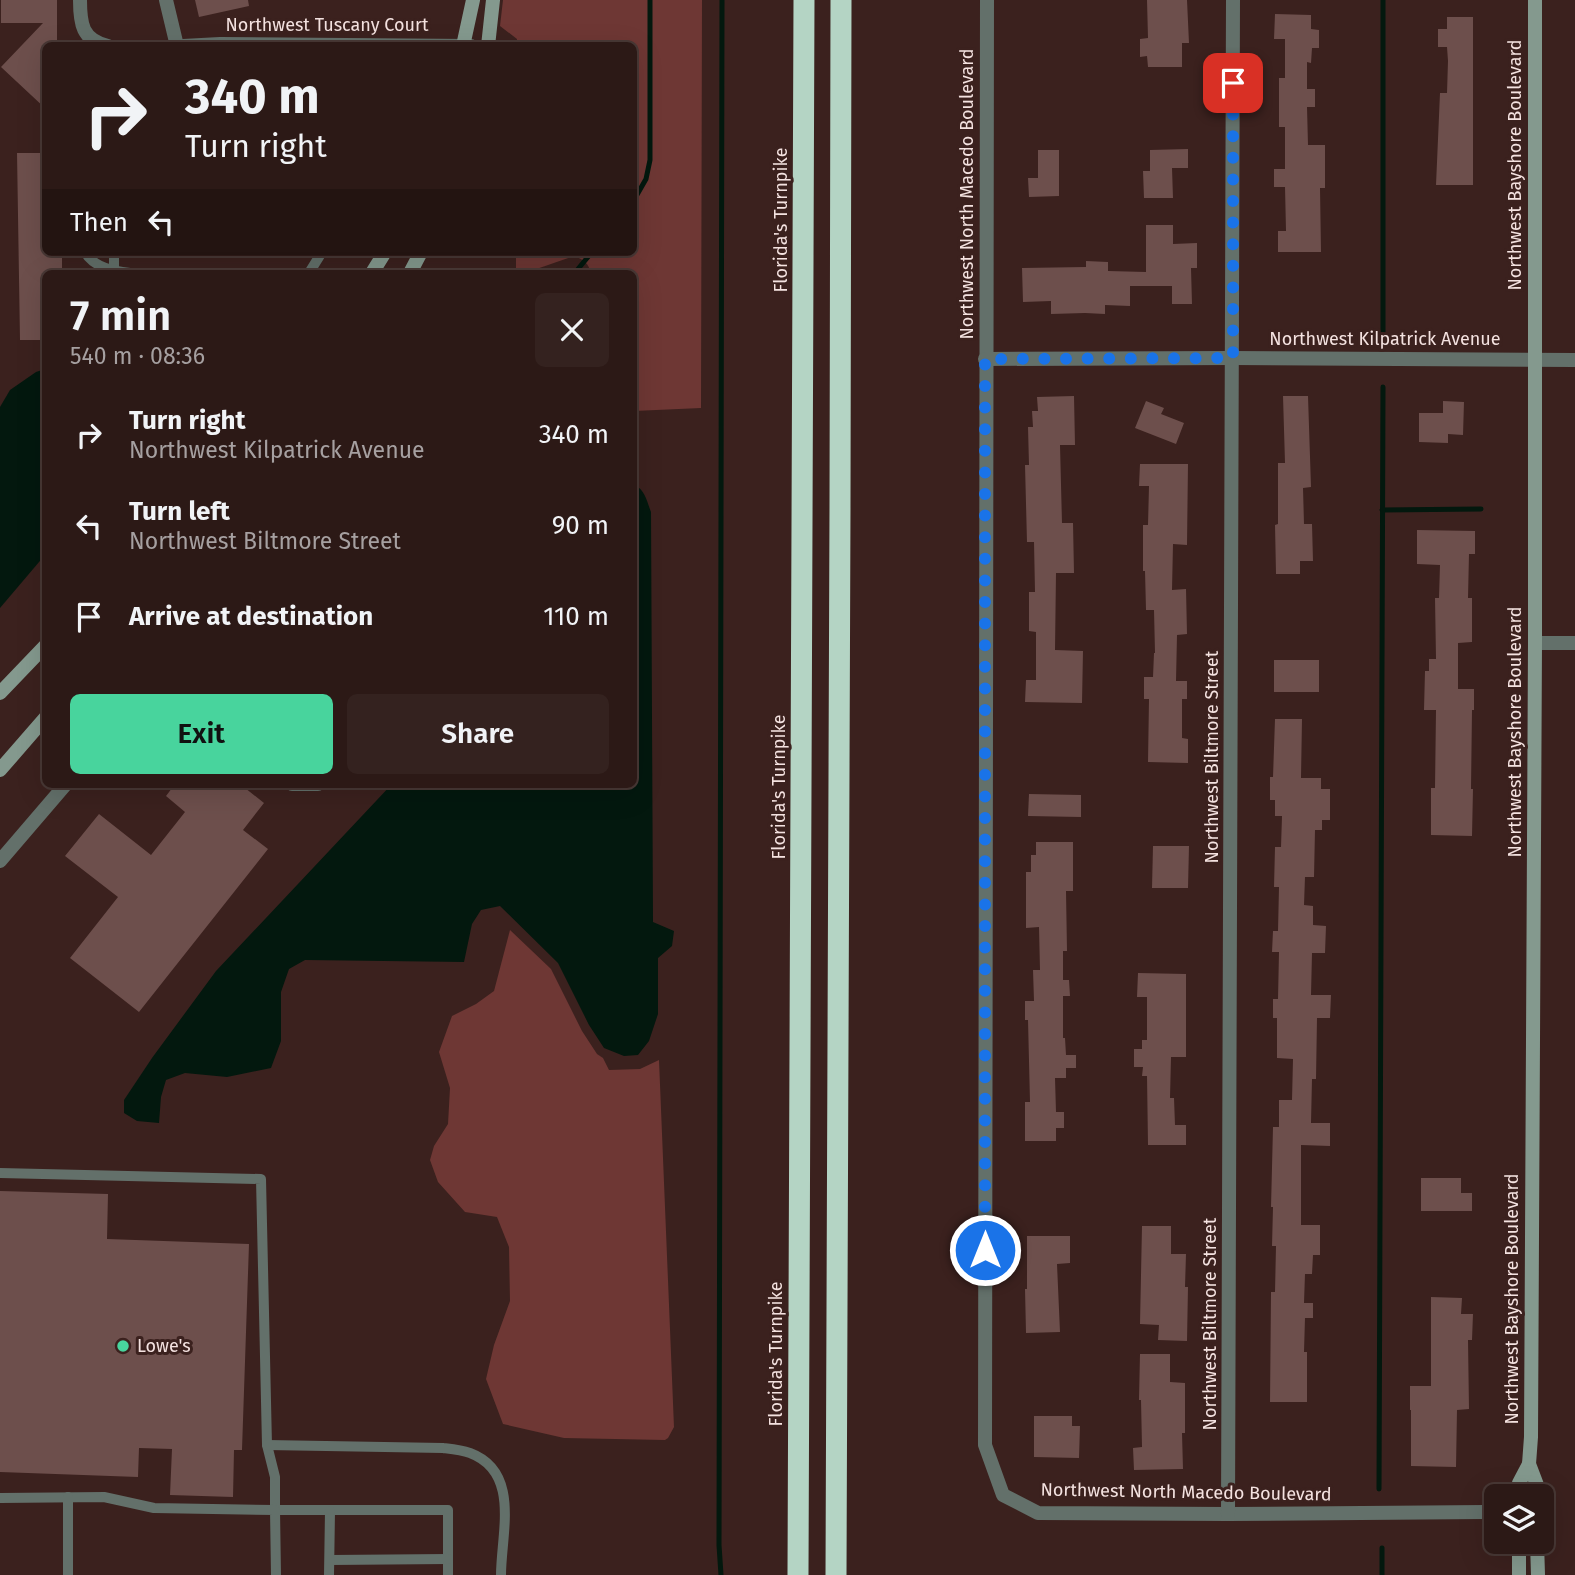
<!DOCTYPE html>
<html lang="en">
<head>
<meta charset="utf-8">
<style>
	body { margin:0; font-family:"Fira Sans",sans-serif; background:#34221f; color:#f1f3f6; height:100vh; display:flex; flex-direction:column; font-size:26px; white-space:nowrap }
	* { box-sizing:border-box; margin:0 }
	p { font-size:23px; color:#a6a0a1 }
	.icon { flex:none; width:38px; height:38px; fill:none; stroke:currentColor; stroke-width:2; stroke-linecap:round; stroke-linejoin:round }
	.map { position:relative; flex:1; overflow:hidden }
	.drawer { position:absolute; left:42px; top:270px; width:595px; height:518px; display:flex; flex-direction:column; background:#2c1916; border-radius:10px; box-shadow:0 7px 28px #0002,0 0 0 2px #483835 }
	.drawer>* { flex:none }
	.hud { position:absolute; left:42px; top:42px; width:595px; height:214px; border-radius:10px; box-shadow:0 7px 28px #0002,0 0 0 2px #483835; background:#2c1916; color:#f1f3f6; overflow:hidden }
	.controls { position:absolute; left:1484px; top:1484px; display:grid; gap:14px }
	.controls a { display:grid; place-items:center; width:70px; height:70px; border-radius:10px; background:#2c1916; box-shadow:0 7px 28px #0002,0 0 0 2px #483835; font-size:35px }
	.pin { position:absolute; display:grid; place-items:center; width:60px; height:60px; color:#fff; margin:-30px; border-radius:14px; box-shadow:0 4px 10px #0006 }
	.me { position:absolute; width:77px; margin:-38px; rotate:0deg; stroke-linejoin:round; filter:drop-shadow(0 0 5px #0008) }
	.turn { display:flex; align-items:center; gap:24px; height:147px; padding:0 28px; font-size:32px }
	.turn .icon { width:91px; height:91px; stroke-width:2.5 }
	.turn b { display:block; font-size:49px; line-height:60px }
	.then { display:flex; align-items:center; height:66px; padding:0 28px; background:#0003; gap:14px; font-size:26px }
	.round { display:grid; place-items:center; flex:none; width:74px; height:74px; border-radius:10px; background:#34221f }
	.summary { display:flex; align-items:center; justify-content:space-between; height:119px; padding:0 28px }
	h1 { font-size:42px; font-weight:600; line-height:52px }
	.cta { display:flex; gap:14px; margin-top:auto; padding:14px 28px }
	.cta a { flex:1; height:80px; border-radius:10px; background:#48d49d; color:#111; font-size:28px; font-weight:600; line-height:80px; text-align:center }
	.cta a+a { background:#34221f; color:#f1f3f6 }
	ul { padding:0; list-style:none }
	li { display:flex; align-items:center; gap:21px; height:91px; padding:0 28px }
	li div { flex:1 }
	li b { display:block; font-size:26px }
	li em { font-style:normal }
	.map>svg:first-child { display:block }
	.green { fill:#6e3734 }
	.water { fill:#03180e }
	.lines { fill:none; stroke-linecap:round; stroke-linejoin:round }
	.stream { stroke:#03180e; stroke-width:5 }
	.building { fill:#6d4f4c }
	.lane { stroke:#63706a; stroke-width:10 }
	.street { stroke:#63706a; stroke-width:14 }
	.secondary { stroke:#84998e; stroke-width:14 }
	.highway { stroke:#b4d4c4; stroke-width:21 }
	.route { stroke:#1a73e8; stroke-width:12; stroke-dasharray:0 21.6 }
	.poi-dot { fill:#48d49d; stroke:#3b211e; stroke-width:2.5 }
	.labels { text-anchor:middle; stroke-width:6; stroke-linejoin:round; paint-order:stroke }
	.street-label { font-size:18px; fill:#f4e2e0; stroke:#3b211e }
	.poi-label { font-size:18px; fill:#f4e2e0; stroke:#3b211e; text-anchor:start }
</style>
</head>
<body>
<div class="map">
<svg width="1575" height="1575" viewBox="0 0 1575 1575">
	<rect width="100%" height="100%" fill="#3b211e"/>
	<g class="green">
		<path d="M503,0H702L701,408L634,411V273H590C590,264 583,259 574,256L525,273H516V252H634V46L517,45V39L500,26Z"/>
		<polygon points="510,930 551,969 582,1031 597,1054 603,1058 609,1070 640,1069 659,1060 674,1427 668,1438 665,1440 564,1438 503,1424 486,1379 494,1345 510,1301 509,1247 497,1217 465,1212 438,1182 430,1160 434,1146 448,1124 450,1088 439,1052 452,1016 476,1004 494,991"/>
	</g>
	<g class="water">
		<polygon points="45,369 45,555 0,608 0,407 10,390 36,372"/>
		<path d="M634,485C645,489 647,502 651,512L653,922L674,931L672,946L658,958V1014L649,1041L638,1055L624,1056L604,1048L589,1025L558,963L500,906L481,910L472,924L464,962L305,960L289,969L281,992V1041L271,1068L227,1077L185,1073L166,1080L161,1097L159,1123L137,1121L124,1113V1100L152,1058L216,971L392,784H634Z"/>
	</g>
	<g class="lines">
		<g class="stream">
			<polyline points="634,200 646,179 650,160 650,0"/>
			<polyline points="578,269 592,252"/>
			<polyline points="1383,333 1383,0"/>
			<polyline points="1382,510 1481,509"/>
			<polyline points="1379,1489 1383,387"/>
			<polyline points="721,1575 719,1545 722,0"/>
			<polyline points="1382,1575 1382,1548"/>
		</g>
	</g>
	<g class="building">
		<polygon points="1,0 57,0 57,46 46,46 46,109 1,67 43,23 1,23"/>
		<polygon points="195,0 248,0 249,6 199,17"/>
		<polygon points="1147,0 1187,0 1189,43 1182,43 1182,67 1148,67 1147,56 1140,57 1140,39 1148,38"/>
		<polygon points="1275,14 1311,15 1311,29 1319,30 1319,48 1312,48 1311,63 1307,62 1307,89 1315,89 1315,107 1307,107 1308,145 1325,145 1325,188 1320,188 1321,252 1278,252 1278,231 1286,231 1285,187 1274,187 1274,169 1285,169 1285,127 1279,127 1279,78 1285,78 1285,39 1274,39"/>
		<polygon points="1447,17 1473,17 1473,185 1436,185 1440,93 1447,93 1448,61 1447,47 1438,47 1438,29 1447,29"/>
		<polygon points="1188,149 1188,168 1172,168 1173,198 1144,198 1143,171 1150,171 1150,150"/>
		<polygon points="1038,150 1059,150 1059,196 1029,197 1028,178 1038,178"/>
		<polygon points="17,153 46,153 46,252 62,252 62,273 46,273 46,340 20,340"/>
		<polygon points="1146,225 1173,225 1173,244 1197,243 1197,268 1191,268 1192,304 1172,304 1172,286 1130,286 1130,306 1105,305 1105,314 1085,313 1051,314 1051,301 1023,302 1022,268 1086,267 1086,261 1108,262 1108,271 1146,272"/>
		<polygon points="1074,396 1075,445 1060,445 1062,523 1073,523 1074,573 1056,573 1055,650 1083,651 1082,703 1025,702 1026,680 1036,680 1036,632 1029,631 1029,592 1035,592 1034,542 1027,542 1025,465 1029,465 1028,427 1033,427 1032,411 1038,411 1037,397"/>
		<polygon points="1283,396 1308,396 1311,487 1303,488 1304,524 1312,524 1313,561 1300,561 1300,574 1276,574 1275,525 1278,524 1278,463 1285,463"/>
		<polygon points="1146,401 1164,408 1161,414 1184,423 1176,444 1135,428"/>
		<polygon points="1443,401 1464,402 1463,435 1448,434 1448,443 1419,442 1419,413 1443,413"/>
		<polygon points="1140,464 1188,464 1187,545 1173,544 1172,590 1186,589 1187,634 1177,635 1176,681 1187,681 1187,699 1182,699 1182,738 1188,739 1188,763 1148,762 1149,699 1144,699 1144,677 1153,677 1154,653 1155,653 1154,610 1146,610 1145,571 1143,571 1143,525 1148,525 1149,486 1139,486"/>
		<polygon points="1417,530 1475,531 1475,554 1469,554 1468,598 1472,598 1472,642 1458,643 1458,689 1474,689 1474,710 1472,710 1471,789 1473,789 1472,836 1431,835 1431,788 1435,788 1436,710 1424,710 1425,671 1429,671 1429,659 1436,659 1435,598 1439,598 1440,565 1417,564"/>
		<rect x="1274" y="660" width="45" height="32"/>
		<polygon points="1275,719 1302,719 1301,778 1321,778 1321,789 1330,789 1330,820 1322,820 1322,830 1315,830 1314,877 1305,877 1304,905 1313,906 1313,925 1326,926 1325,953 1312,953 1311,995 1331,995 1330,1018 1317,1018 1316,1079 1312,1079 1311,1123 1330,1123 1330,1146 1301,1145 1301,1225 1320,1225 1320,1255 1313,1255 1312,1274 1305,1274 1304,1303 1313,1303 1313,1318 1305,1318 1304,1352 1307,1352 1307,1402 1270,1402 1271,1292 1275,1292 1276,1246 1272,1246 1273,1207 1271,1207 1273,1127 1279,1127 1279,1100 1292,1100 1293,1059 1277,1058 1277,1018 1273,1018 1273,999 1278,999 1279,952 1272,952 1273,931 1278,931 1279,887 1274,887 1275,847 1281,847 1282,816 1275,816 1275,800 1270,800 1270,777 1273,777"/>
		<polygon points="175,784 240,784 264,803 243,830 268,849 139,1012 70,958 118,897 65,856 99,814 151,855 185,812 166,796"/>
		<polygon points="1029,794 1081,795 1081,817 1028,816"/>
		<polygon points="1036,842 1073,842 1073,891 1066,891 1067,951 1063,951 1063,980 1069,980 1070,996 1063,996 1063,1038 1065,1038 1066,1055 1076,1055 1076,1068 1066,1068 1066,1078 1055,1078 1056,1112 1064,1112 1064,1128 1056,1128 1056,1141 1025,1141 1025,1102 1030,1102 1028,1020 1025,1020 1025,1001 1034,1001 1033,970 1040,970 1039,927 1026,928 1026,872 1031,872 1031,855 1036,855"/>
		<polygon points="1153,846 1189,846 1188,888 1152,888"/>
		<polygon points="1138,973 1186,974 1186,1057 1171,1057 1170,1098 1174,1098 1175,1125 1186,1125 1186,1145 1148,1145 1147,1076 1142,1076 1143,1067 1134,1067 1134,1049 1142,1049 1142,1040 1147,1040 1147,997 1137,997"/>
		<polygon points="1421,1178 1461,1178 1461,1193 1472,1193 1472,1211 1421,1211"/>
		<polygon points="0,1191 108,1194 107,1239 249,1244 242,1450 234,1450 233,1497 170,1495 172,1449 139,1448 138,1477 0,1472"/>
		<polygon points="1142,1226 1171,1226 1171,1254 1186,1254 1185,1287 1188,1287 1187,1341 1158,1340 1159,1325 1140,1324"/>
		<polygon points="1027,1236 1070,1236 1070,1263 1057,1264 1060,1332 1026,1333 1025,1289 1027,1289"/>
		<polygon points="1431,1297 1462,1298 1461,1314 1473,1314 1472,1340 1468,1340 1469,1409 1457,1410 1456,1467 1411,1466 1411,1410 1410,1410 1410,1386 1431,1386"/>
		<polygon points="1140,1354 1170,1354 1170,1382 1185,1383 1185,1433 1182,1433 1183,1469 1134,1470 1133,1448 1142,1447 1141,1400 1139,1400"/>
		<polygon points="1034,1416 1072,1416 1072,1426 1080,1426 1079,1458 1034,1457"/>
	</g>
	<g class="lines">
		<g class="lane">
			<path d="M85,252C94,268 114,271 130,273"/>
			<polyline points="114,271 114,252"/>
			<polyline points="165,273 291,273"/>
			<polyline points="309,273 322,252"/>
			<polyline points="0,1173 261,1179 267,1445 275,1477 275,1510 448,1510 448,1575"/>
			<path d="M267,1445L443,1448C451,1449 461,1450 470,1453C521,1472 501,1534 501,1575"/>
			<polyline points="0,1498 104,1497 154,1508 275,1510 276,1575"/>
			<polyline points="330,1560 448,1559"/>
			<polyline points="68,1575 68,1497"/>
			<polyline points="329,1575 330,1511"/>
		</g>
		<g class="street">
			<path d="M80,0C80,24 82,40 108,46"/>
			<polyline points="166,0 177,46"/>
			<polyline points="987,0 985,1445 1003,1495 1038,1513 1228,1514 1485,1512"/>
			<polyline points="183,46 220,44 471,46"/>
			<polyline points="985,359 1233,358 1575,360"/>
			<polyline points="1535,643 1575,643"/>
			<polyline points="292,784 318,784"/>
			<polyline points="0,861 66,784"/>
			<polyline points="1228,1514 1233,0"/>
		</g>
		<g class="secondary">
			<polyline points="1535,0 1535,643 1531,1437 1529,1464 1537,1485 1537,1496"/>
			<polyline points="463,46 473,0"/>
			<polyline points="488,46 493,0"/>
			<polyline points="372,273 385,252"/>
			<polyline points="410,273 421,252"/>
			<polyline points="0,693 46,645"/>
			<polyline points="0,770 46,717"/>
			<polyline points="1519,1496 1519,1483 1529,1464"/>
			<polyline points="1537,1542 1538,1575"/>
			<polyline points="1519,1575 1519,1542"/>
		</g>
		<g class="highway">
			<polyline points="798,1575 804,0"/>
			<polyline points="836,1575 840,508 841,0"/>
		</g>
	</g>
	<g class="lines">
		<polyline class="route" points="985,1250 985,359 1233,358 1233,83"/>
	</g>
	<circle class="poi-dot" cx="123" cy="1346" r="7"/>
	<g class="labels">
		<g class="street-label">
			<text x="327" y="31">Northwest Tuscany Court</text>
			<text transform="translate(1515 165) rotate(-90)" y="6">Northwest Bayshore Boulevard</text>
			<text transform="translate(967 194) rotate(-90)" y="6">Northwest North Macedo Boulevard</text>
			<text transform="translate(781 220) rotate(-90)" y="6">Florida's Turnpike</text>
			<text x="1385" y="345">Northwest Kilpatrick Avenue</text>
			<text transform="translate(1515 732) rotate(-90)" y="6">Northwest Bayshore Boulevard</text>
			<text transform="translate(1212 757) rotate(-90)" y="6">Northwest Biltmore Street</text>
			<text transform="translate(779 787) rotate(-90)" y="6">Florida's Turnpike</text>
			<text transform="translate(1512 1299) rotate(-90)" y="6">Northwest Bayshore Boulevard</text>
			<text transform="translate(1210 1324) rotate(-90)" y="6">Northwest Biltmore Street</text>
			<text transform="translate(776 1354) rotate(-90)" y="6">Florida's Turnpike</text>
			<text transform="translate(1186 1492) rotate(1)" y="6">Northwest North Macedo Boulevard</text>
		</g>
		<g class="poi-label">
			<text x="137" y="1352">Lowe's</text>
		</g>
	</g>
</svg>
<div class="controls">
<a><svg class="icon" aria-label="layers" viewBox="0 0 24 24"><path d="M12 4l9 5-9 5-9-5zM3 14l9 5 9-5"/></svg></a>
</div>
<div class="pin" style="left:1233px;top:83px;background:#d93025"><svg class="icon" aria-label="arrive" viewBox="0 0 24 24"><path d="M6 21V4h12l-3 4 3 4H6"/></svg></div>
<svg class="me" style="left:985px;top:1250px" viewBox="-20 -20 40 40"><circle r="17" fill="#1a73e8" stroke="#fff" stroke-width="3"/><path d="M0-11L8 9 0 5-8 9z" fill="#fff"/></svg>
<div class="hud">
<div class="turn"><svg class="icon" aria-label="right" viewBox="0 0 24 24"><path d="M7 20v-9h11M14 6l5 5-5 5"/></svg><div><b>340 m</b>Turn right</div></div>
<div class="then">Then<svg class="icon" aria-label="left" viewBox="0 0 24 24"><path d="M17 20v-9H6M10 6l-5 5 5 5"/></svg></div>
</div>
<section class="drawer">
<div class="summary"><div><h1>7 min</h1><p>540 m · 08:36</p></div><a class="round"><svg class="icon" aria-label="close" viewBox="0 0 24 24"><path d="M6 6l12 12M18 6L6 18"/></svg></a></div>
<ul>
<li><svg class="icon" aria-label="right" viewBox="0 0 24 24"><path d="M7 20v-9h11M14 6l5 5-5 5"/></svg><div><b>Turn right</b><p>Northwest Kilpatrick Avenue</p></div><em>340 m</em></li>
<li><svg class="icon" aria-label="left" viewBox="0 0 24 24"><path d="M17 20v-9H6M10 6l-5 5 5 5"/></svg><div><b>Turn left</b><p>Northwest Biltmore Street</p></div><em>90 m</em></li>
<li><svg class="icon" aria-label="arrive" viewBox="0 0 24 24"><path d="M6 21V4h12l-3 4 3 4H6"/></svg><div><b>Arrive at destination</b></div><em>110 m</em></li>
</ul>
<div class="cta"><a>Exit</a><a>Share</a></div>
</section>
</div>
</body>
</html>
